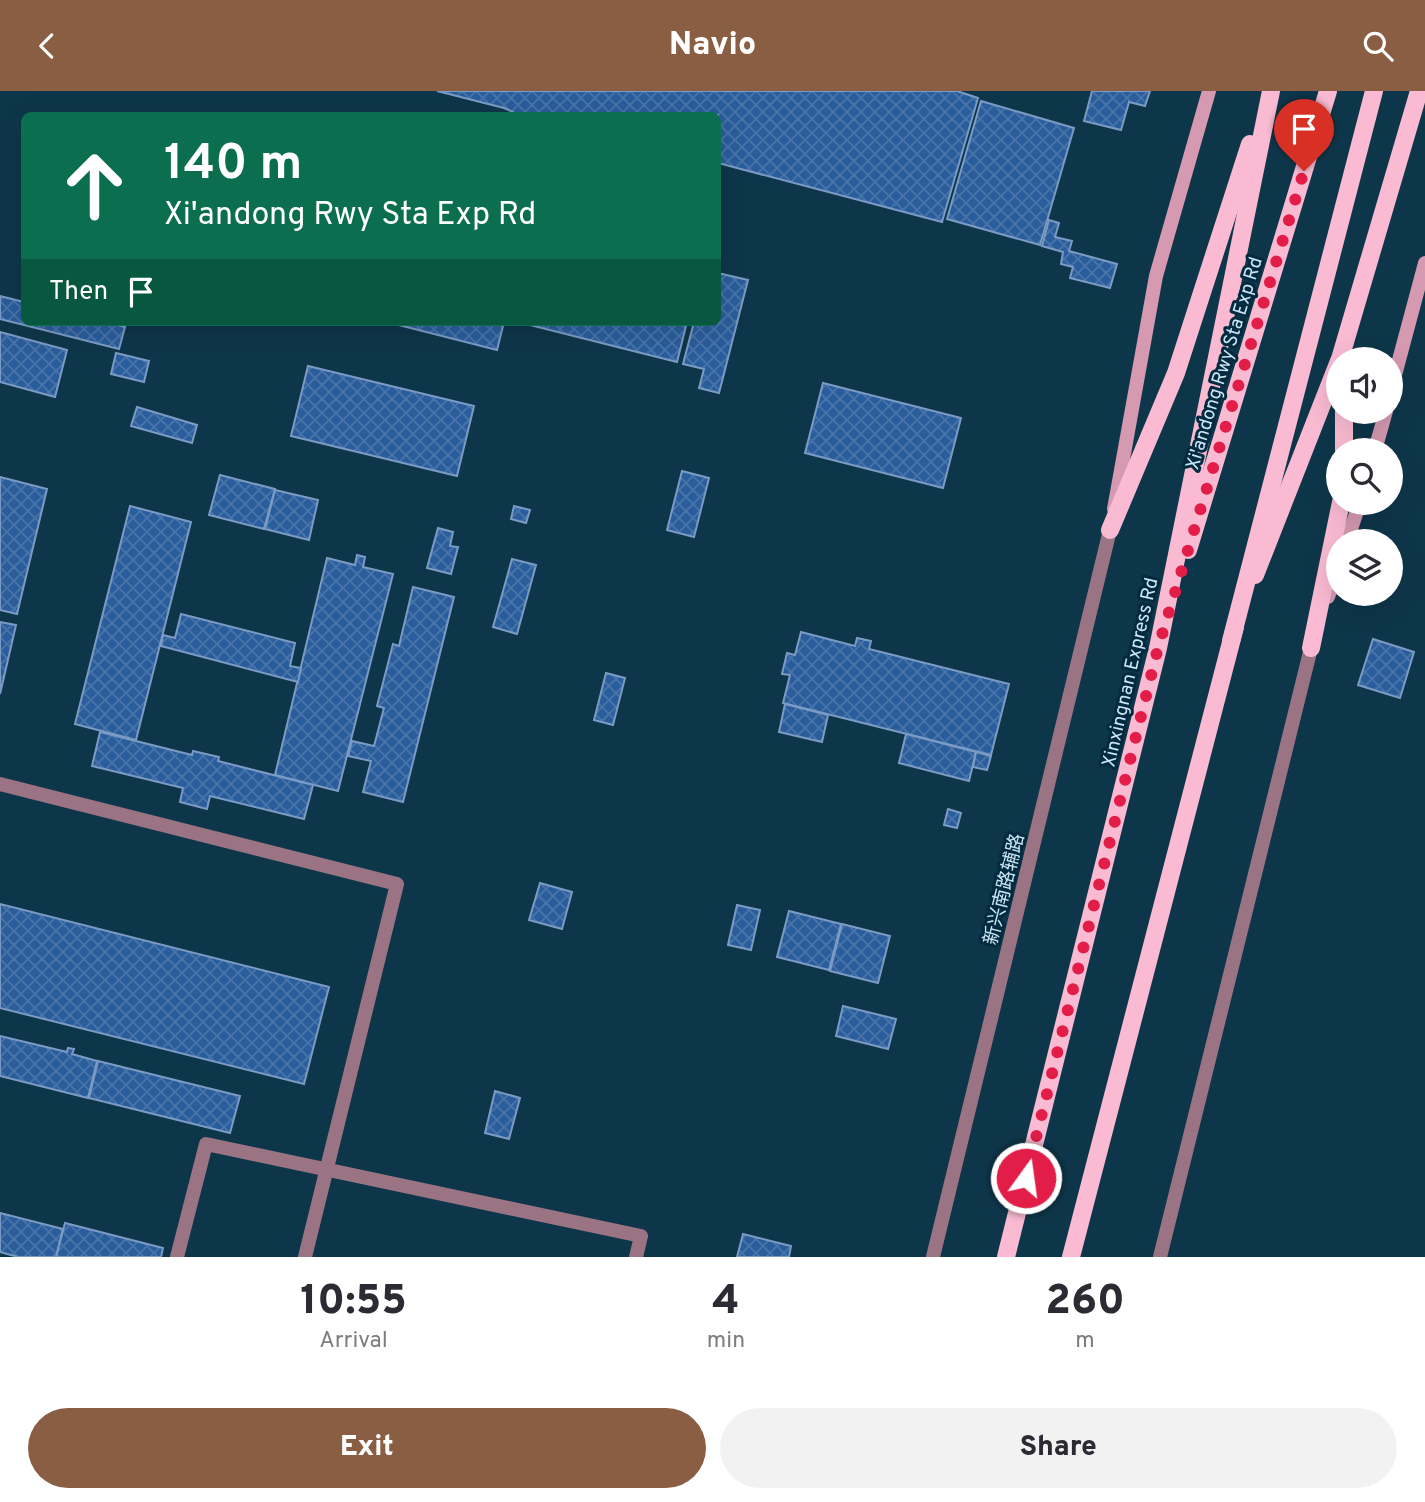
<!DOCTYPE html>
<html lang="en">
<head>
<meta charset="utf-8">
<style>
	body { margin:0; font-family:Overpass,"Noto Sans SC",sans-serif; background:#f2f2f3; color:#2b2b33; height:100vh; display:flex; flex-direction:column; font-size:26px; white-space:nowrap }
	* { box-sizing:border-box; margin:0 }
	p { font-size:23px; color:#7c7c81 }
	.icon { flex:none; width:38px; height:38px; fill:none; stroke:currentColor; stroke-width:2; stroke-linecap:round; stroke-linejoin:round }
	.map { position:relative; height:1166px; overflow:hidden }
	.details { display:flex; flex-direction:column; background:#fff; flex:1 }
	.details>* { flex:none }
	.banner { position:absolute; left:21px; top:21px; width:700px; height:214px; border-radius:10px; box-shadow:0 7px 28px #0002; background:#0b6e4f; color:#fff; overflow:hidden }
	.tools { position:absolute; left:1326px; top:256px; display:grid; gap:14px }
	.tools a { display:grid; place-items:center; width:77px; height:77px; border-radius:50%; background:#fff; box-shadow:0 7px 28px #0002; font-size:35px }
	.pin { position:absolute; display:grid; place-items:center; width:60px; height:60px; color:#fff; margin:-72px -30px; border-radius:50% 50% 50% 0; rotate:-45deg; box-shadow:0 0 7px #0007 }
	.pin .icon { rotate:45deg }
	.me { position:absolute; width:77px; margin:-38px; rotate:14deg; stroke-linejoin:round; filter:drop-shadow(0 0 5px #0008) }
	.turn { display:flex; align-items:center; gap:24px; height:147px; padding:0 28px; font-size:32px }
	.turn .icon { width:91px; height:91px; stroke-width:2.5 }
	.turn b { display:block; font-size:49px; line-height:60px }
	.then { display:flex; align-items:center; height:66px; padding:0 28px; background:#0003; gap:14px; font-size:26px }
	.eta { display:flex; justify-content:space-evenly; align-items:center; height:119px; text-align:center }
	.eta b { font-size:42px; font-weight:800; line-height:49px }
	.primary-button { display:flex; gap:14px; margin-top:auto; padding:14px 28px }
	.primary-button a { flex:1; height:80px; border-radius:42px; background:#8a5e42; color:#fff; font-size:28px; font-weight:800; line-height:80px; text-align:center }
	.primary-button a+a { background:#f2f2f3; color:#2b2b33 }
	header { display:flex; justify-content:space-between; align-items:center; height:91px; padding:0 28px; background:#8a5e42; color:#fff; font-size:32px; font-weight:800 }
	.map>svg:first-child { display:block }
	.building { fill:url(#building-cross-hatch); stroke:#7b9bc4; stroke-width:2 }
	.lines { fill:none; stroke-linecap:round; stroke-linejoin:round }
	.street { stroke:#9a7482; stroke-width:14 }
	.secondary { stroke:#d599b0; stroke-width:14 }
	.primary { stroke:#fabbd2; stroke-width:18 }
	.primary-bridge { stroke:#fabbd2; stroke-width:18 }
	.route { stroke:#e11d48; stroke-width:12; stroke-dasharray:0 21.6 }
	.labels { text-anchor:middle; stroke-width:6; stroke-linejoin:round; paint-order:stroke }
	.street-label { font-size:19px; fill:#cce6f6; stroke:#022b3f }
</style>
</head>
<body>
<header><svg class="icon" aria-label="back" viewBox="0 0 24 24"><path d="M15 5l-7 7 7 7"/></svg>Navio<svg class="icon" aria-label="search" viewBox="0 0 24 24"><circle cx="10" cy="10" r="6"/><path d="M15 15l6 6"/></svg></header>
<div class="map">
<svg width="1425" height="1166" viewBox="0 0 1425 1166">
	<defs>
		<pattern id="building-cross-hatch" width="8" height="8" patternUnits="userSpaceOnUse" patternTransform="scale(1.75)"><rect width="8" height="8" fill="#2a5d9b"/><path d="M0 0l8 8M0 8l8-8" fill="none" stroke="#4874aa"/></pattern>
	</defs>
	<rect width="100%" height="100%" fill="#0e364a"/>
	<g class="building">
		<polygon points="437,0 957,0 978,7 942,131 718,72 718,24 512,24 513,21 504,17"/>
		<polygon points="1092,0 1150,0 1145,15 1129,11 1121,39 1084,30"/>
		<polygon points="981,10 1074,37 1040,154 947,128"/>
		<polygon points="1049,129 1059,132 1055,146 1072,150 1069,160 1117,173 1110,197 1070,187 1073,176 1061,173 1063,161 1042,155"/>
		<polygon points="718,182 748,189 719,302 699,297 704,278 683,273 694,231 718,231"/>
		<polygon points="0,205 24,211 24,231 33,231 32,236 0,228"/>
		<polygon points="33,231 106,231 125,236 119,258 32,236"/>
		<polygon points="387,231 504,231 497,259"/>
		<polygon points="518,231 687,231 677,271"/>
		<polygon points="0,241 67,259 55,306 0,291"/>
		<polygon points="116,262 149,270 144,291 111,283"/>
		<polygon points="308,275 474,315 457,385 291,345"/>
		<polygon points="823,292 961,327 943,397 805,362"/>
		<polygon points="137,316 197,334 192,352 131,335"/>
		<polygon points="682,380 709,387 694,446 667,439"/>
		<polygon points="220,384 275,398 264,438 209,424"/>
		<polygon points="0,386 47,398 17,523 0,519"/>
		<polygon points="275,399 318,409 309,449 265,438"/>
		<polygon points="130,415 191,431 136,649 75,633"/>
		<polygon points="514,415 530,419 526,432 511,428"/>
		<polygon points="438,437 453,441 450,455 458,456 451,483 427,477"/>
		<polygon points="357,464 365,466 363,476 393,483 338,700 275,684 327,467 355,474"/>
		<polygon points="512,468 536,474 517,543 493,536"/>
		<polygon points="413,496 454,506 403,711 363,701 371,670 348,665 352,650 374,655 384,617 377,615 393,553 399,555"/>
		<polygon points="181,523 295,552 290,575 301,577 298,591 161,555 163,544 175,547"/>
		<polygon points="0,531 16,534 0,603"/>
		<polygon points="801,541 855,555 857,547 871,550 869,558 1009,593 991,664 783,612 790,584 782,583 787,562 795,564"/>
		<polygon points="1373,548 1414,561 1400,607 1358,594"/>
		<polygon points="606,582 625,587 613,634 594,629"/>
		<polygon points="785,613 828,624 822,651 779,641"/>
		<polygon points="100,641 192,664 193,660 219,666 218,670 313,694 304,728 210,705 207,718 180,711 183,697 92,675"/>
		<polygon points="906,643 976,661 969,690 899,672"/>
		<polygon points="976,661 991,665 987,679 973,676"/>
		<polygon points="948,718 961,722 957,737 944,734"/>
		<polygon points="540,792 572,801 562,838 529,829"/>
		<polygon points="0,813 329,896 304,993 0,917"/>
		<polygon points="737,814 760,819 751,859 728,854"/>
		<polygon points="789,820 841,833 829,879 777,866"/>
		<polygon points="842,833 890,845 878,892 830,880"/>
		<polygon points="843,915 896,928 888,958 836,945"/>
		<polygon points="0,945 67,961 68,957 74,958 72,963 97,970 88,1007 0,985"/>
		<polygon points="98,970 240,1005 230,1042 89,1007"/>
		<polygon points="495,1000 520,1007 509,1048 485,1042"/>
		<polygon points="0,1122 63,1138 56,1166 18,1166 0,1161"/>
		<polygon points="65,1132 163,1157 161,1166 56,1166"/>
		<polygon points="743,1143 791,1155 789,1166 737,1166"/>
	</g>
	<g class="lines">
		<g class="street">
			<polyline points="0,693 397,793 305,1166"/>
			<polyline points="177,1166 206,1053 641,1145 636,1166"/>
			<polyline points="933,1166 1110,439"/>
			<polyline points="1160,1166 1311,557"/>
		</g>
		<g class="secondary">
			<polyline points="1391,299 1425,172"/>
			<polyline points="1375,359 1386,320"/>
			<polyline points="1114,418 1156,185 1209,0"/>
			<polyline points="1347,450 1360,411"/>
			<polyline points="1328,506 1339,475"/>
		</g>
		<g class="primary">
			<polyline points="1340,268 1419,0"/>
			<polyline points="1344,320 1344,359"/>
			<polyline points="1110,439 1176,282 1250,53"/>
			<polyline points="1188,459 1328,0"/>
			<polyline points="1255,484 1339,270"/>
			<polyline points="1311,557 1341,411"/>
			<polyline points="1006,1166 1158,557 1271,0"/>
			<polyline points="1071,1166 1235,536"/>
		</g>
		<polyline class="primary-bridge" points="1231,550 1374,0"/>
	</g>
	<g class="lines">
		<polyline class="route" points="1026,1087 1158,557 1304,80"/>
	</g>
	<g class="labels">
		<g class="street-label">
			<text transform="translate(1223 272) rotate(-73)" y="7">Xi'andong Rwy Sta Exp Rd</text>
			<text transform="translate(1129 581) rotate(-77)" y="7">Xinxingnan Express Rd</text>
			<text transform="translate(1003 798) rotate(-76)" y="7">新兴南路辅路</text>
		</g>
	</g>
</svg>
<div class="tools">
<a><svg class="icon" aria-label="sound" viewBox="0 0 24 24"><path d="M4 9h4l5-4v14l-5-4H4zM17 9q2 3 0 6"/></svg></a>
<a><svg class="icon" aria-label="search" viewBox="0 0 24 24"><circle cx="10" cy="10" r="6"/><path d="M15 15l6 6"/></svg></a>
<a><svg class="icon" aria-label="layers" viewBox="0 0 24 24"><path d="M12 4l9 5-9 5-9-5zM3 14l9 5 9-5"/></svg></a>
</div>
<div class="pin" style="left:1304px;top:80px;background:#d93025"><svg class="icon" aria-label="arrive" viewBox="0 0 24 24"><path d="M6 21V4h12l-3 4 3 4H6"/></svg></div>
<svg class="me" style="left:1026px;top:1087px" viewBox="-20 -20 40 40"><circle r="17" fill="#e11d48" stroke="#fff" stroke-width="3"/><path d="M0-11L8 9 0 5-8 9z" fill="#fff"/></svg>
<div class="banner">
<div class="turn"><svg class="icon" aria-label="ahead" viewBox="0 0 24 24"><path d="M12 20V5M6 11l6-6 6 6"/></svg><div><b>140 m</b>Xi'andong Rwy Sta Exp Rd</div></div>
<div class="then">Then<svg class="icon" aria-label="arrive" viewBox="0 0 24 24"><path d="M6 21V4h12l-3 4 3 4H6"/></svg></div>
</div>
</div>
<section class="details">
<div class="eta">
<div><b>10:55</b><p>Arrival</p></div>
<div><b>4</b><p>min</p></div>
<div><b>260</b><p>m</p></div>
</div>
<div class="primary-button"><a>Exit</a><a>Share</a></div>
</section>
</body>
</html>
